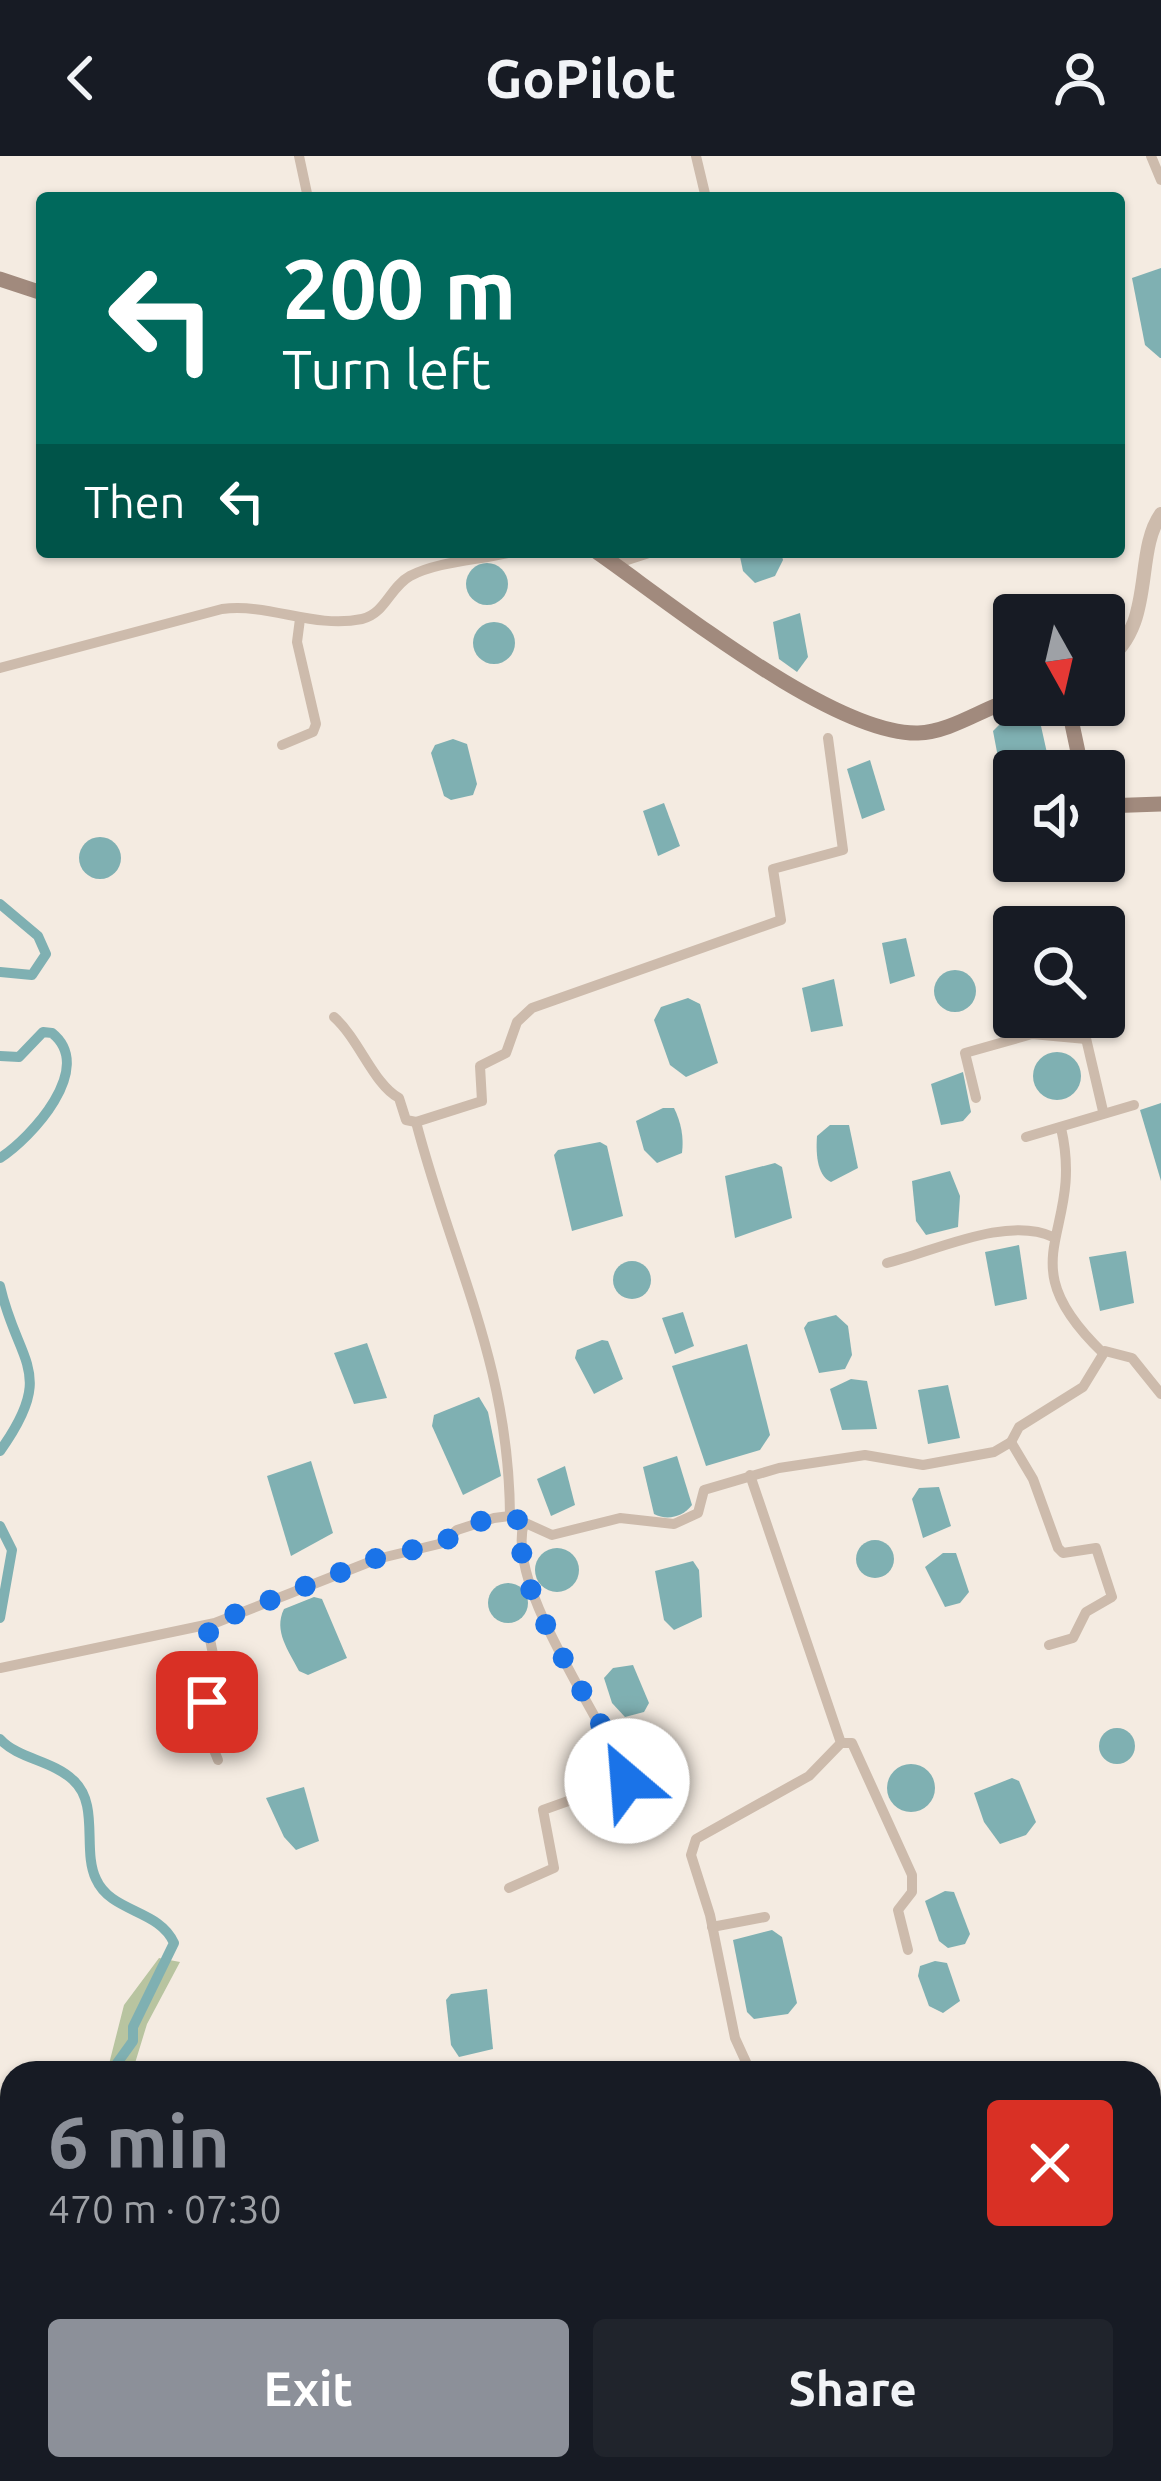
<!DOCTYPE html>
<html lang="en">
<head>
<meta charset="utf-8">
<style>
	body { margin:0; font-family:Ubuntu,sans-serif; background:#20242c; color:#f1f3f6; height:100vh; display:flex; flex-direction:column; font-size:45px; white-space:nowrap }
	* { box-sizing:border-box; margin:0 }
	p { font-size:39px; color:#9ea1a6 }
	.icon { flex:none; width:66px; height:66px; fill:none; stroke:currentColor; stroke-width:2; stroke-linecap:round; stroke-linejoin:round }
	.map { position:relative; flex:1; overflow:hidden }
	.panel { position:absolute; left:0px; top:1905px; width:1161px; height:420px; display:flex; flex-direction:column; background:#171b24; border-radius:36px 36px 0 0; box-shadow:0 3px 9px #0004 }
	.panel>* { flex:none }
	.hud { position:absolute; left:36px; top:36px; width:1089px; height:366px; border-radius:12px; box-shadow:0 3px 9px #0004; background:#00695c; color:#fff; overflow:hidden }
	.needle { width:78px; rotate:172deg }
	.buttons { position:absolute; left:993px; top:438px; display:grid; gap:24px }
	.buttons a { display:grid; place-items:center; width:132px; height:132px; border-radius:12px; background:#171b24; box-shadow:0 3px 9px #0004; font-size:60px }
	.pin { position:absolute; display:grid; place-items:center; width:102px; height:102px; color:#fff; margin:-51px; border-radius:24px; box-shadow:0 6px 18px #0006 }
	.me { position:absolute; width:132px; margin:-66px; rotate:333deg; stroke-linejoin:round; filter:drop-shadow(0 0 9px #0008) }
	.turn { display:flex; align-items:center; gap:42px; height:252px; padding:0 48px; font-size:54px }
	.turn .icon { width:156px; height:156px; stroke-width:2.5 }
	.turn b { display:block; font-size:84px; line-height:102px }
	.then { display:flex; align-items:center; height:114px; padding:0 48px; background:#0003; gap:24px; font-size:45px }
	.round { display:grid; place-items:center; flex:none; width:126px; height:126px; border-radius:12px; background:#20242c }
	.summary { display:flex; align-items:center; justify-content:space-between; height:204px; padding:0 48px }
	h1 { font-size:72px; font-weight:600; line-height:90px; color:#8c9099 }
	.primary-button { display:flex; gap:24px; margin-top:auto; padding:24px 48px }
	.primary-button a { flex:1; height:138px; border-radius:12px; background:#8c9099; color:#fff; font-size:48px; font-weight:600; line-height:138px; text-align:center }
	.primary-button a+a { background:#20242c; color:#f1f3f6 }
	header { display:flex; justify-content:space-between; align-items:center; height:156px; padding:0 48px; background:#171b24; font-size:54px; font-weight:600 }
	.map>svg:first-child { display:block }
	.green { fill:#b8c4a0 }
	.water { fill:#7fb0b2 }
	.lines { fill:none; stroke-linecap:round; stroke-linejoin:round }
	.canal { stroke:#7fb0b2; stroke-width:10 }
	.minor { stroke:#cdbbac; stroke-width:10 }
	.tertiary { stroke:#cdbbac; stroke-width:14 }
	.secondary { stroke:#a18a7d; stroke-width:15 }
	.route { stroke:#1a73e8; stroke-width:21; stroke-dasharray:0 37.8 }
</style>
</head>
<body>
<header><svg class="icon" aria-label="back" viewBox="0 0 24 24"><path d="M15 5l-7 7 7 7"/></svg>GoPilot<svg class="icon" aria-label="person" viewBox="0 0 24 24"><circle cx="12" cy="8" r="4"/><path d="M4 21q1-7 8-7t8 7"/></svg></header>
<div class="map">
<svg width="1161" height="2325" viewBox="0 0 1161 2325">
	<rect width="100%" height="100%" fill="#f4ebe1"/>
	<g class="green">
		<polygon points="159,1802 180,1806 147,1868 132,1917 99,1917 109,1908 124,1849"/>
		<polygon points="0,1935 12,1985 12,2057 0,2055"/>
	</g>
	<g class="water">
		<polygon points="1161,112 1161,202 1160,202 1145,189 1132,122"/>
		<polygon points="739,396 781,396 783,404 775,420 755,427 743,415"/>
		<circle cx="487" cy="428" r="21"/>
		<polygon points="800,457 808,501 797,516 779,503 773,466"/>
		<circle cx="494" cy="487" r="21"/>
		<polygon points="1039,561 1051,615 1014,615 1013,640 1004,633 993,575 1001,567"/>
		<polygon points="453,583 467,588 477,628 473,639 451,644 444,640 431,597 435,589"/>
		<polygon points="870,604 885,654 862,663 847,613"/>
		<polygon points="664,647 680,690 658,700 643,655"/>
		<circle cx="100" cy="702" r="21"/>
		<polygon points="906,782 915,820 890,828 882,787"/>
		<circle cx="955" cy="835" r="21"/>
		<polygon points="834,823 843,870 811,876 802,832"/>
		<polygon points="688,842 700,848 718,907 686,921 670,909 654,864 661,851"/>
		<circle cx="1057" cy="920" r="24"/>
		<polygon points="963,916 971,956 963,965 941,969 931,928"/>
		<polygon points="1161,947 1161,1025 1140,954"/>
		<path d="M663,952H674C681,966 684,981 682,997L657,1007L644,994L636,965Z"/>
		<path d="M830,969H849L858,1012L831,1026C816,1019 816,995 817,980Z"/>
		<polygon points="600,986 607,990 623,1060 572,1075 554,999 558,994"/>
		<polygon points="775,1007 782,1011 792,1062 735,1082 725,1020"/>
		<polygon points="950,1015 960,1040 958,1071 926,1079 916,1065 912,1025"/>
		<polygon points="1019,1089 1027,1143 995,1150 985,1096"/>
		<polygon points="1126,1095 1134,1147 1100,1155 1089,1101"/>
		<circle cx="632" cy="1124" r="19"/>
		<polygon points="683,1156 694,1190 675,1198 662,1162"/>
		<polygon points="836,1159 848,1170 852,1199 845,1213 819,1217 804,1172 808,1166"/>
		<polygon points="602,1184 608,1185 623,1223 594,1238 575,1202 577,1194"/>
		<polygon points="367,1187 387,1242 354,1248 334,1197"/>
		<polygon points="747,1188 770,1279 760,1294 706,1310 672,1210"/>
		<polygon points="851,1223 867,1225 877,1273 842,1274 830,1233"/>
		<polygon points="948,1229 960,1282 928,1288 918,1234"/>
		<polygon points="479,1241 488,1256 501,1320 463,1339 432,1270 434,1259"/>
		<path d="M677,1300L692,1349C683,1361 667,1365 654,1358L643,1311Z"/>
		<polygon points="311,1305 333,1377 291,1400 267,1320"/>
		<polygon points="565,1310 575,1349 551,1360 537,1323"/>
		<polygon points="939,1331 951,1370 923,1382 912,1343 919,1332"/>
		<circle cx="875" cy="1403" r="19"/>
		<circle cx="557" cy="1414" r="22"/>
		<polygon points="943,1397 956,1397 969,1436 960,1447 945,1451 925,1411"/>
		<polygon points="693,1405 699,1414 702,1461 674,1474 664,1464 655,1415"/>
		<circle cx="508" cy="1447" r="20"/>
		<path d="M314,1441L322,1443L347,1502L308,1519L299,1515C289,1495 273,1475 284,1453Z"/>
		<polygon points="633,1509 649,1547 644,1556 625,1561 612,1547 604,1522 613,1512"/>
		<circle cx="1117" cy="1590" r="18"/>
		<circle cx="911" cy="1632" r="24"/>
		<polygon points="1012,1622 1019,1625 1036,1666 1026,1679 1000,1688 984,1666 974,1637"/>
		<polygon points="304,1631 319,1685 296,1694 284,1681 266,1642"/>
		<polygon points="945,1735 954,1736 970,1778 965,1788 948,1792 939,1785 925,1745"/>
		<polygon points="772,1774 782,1781 797,1847 788,1858 754,1863 747,1856 733,1784"/>
		<polygon points="935,1805 947,1807 960,1845 943,1857 929,1850 918,1820 920,1810"/>
		<polygon points="487,1833 493,1893 459,1901 451,1889 446,1844 451,1838"/>
	</g>
	<g class="lines">
		<g class="canal">
			<polyline points="0,748 38,780 46,798 32,819 0,816"/>
			<path d="M0,900L19,901L43,876L52,877C96,912 31,982 0,1002"/>
			<path d="M0,1130C18,1209 57,1215 0,1295"/>
			<polyline points="0,1370 12,1394 0,1462"/>
			<path d="M0,1583C18,1603 52,1604 73,1624C100,1648 82,1694 96,1723C111,1757 159,1753 174,1787L133,1871V1885L110,1917"/>
			<polyline points="0,2111 12,2108"/>
		</g>
		<g class="minor">
			<polyline points="299,0 308,42"/>
			<polyline points="696,0 706,42"/>
			<polyline points="1151,0 1161,24"/>
			<polyline points="615,408 652,396"/>
			<path d="M0,512L222,453C271,447 313,473 362,463C385,458 390,431 410,420C438,405 481,404 512,396"/>
			<polyline points="282,589 313,576 316,568 297,486 300,463"/>
			<path d="M334,861C359,883 374,929 399,942L406,964L416,966"/>
			<polyline points="1081,861 1103,955"/>
			<polyline points="976,942 965,897 1032,878 1086,883"/>
			<path d="M1061,972C1086,1079 1004,1102 1103,1197"/>
			<polyline points="1026,981 1134,949"/>
			<path d="M887,1107C933,1096 1007,1059 1053,1081"/>
			<polyline points="1011,1286 1033,1323 1058,1392 1063,1397 1096,1392 1112,1441 1086,1456 1073,1482 1049,1489"/>
			<polyline points="750,1319 841,1587"/>
			<path d="M510,1360C509,1207 453,1108 416,966L482,945L480,910L506,897L517,866L532,852L781,764L773,713L843,694L828,582"/>
			<polyline points="207,1469 220,1532 200,1559 218,1604"/>
			<polyline points="0,1512 215,1467 377,1403 443,1387 457,1374 494,1362 510,1360 552,1379 620,1362 674,1368 698,1357 704,1334 779,1312 865,1299 923,1309 994,1296 1011,1286 1019,1271 1083,1231 1105,1195 1132,1202 1161,1238"/>
			<path d="M509,1732L554,1712L543,1654L627,1624C604,1564 505,1430 524,1367"/>
			<polyline points="712,1771 765,1761"/>
			<polyline points="751,1917 735,1882 710,1759 691,1699 696,1683 809,1620 841,1587 852,1587 912,1719 912,1736 898,1754 908,1794"/>
			<polyline points="1157,2150 1161,2211"/>
			<polyline points="0,2242 12,2244"/>
			<polyline points="116,2313 150,2315 159,2325"/>
			<polyline points="467,2313 470,2325"/>
			<polyline points="897,2313 899,2325"/>
			<polyline points="646,2325 647,2318"/>
		</g>
		<path class="tertiary" d="M1104,507C1157,469 1133,398 1161,358"/>
		<g class="secondary">
			<polyline points="0,123 42,137"/>
			<path d="M597,396C669,446 833,579 918,577C951,576 983,552 1014,543"/>
			<polyline points="1068,549 1082,615"/>
			<polyline points="1104,650 1161,648"/>
		</g>
	</g>
	<g class="lines">
		<path class="route" d="M207,1546L220,1532L207,1469L377,1402L442,1387L472,1367L510,1360L524,1367C503,1435 608,1560 627,1625"/>
	</g>
</svg>
<div class="buttons">
<a><svg class="needle" viewBox="-14 -14 28 28"><path d="M0-13l5 13h-10z" fill="#e53935"/><path d="M0 13l5-13h-10z" fill="#9ea1a6"/></svg></a>
<a><svg class="icon" aria-label="sound" viewBox="0 0 24 24"><path d="M4 9h4l5-4v14l-5-4H4zM17 9q2 3 0 6"/></svg></a>
<a><svg class="icon" aria-label="search" viewBox="0 0 24 24"><circle cx="10" cy="10" r="6"/><path d="M15 15l6 6"/></svg></a>
</div>
<div class="pin" style="left:207px;top:1546px;background:#d93025"><svg class="icon" aria-label="arrive" viewBox="0 0 24 24"><path d="M6 21V4h12l-3 4 3 4H6"/></svg></div>
<svg class="me" style="left:627px;top:1625px" viewBox="-20 -20 40 40"><circle r="19" fill="#fff"/><path d="M0-13L10 11 0 6-10 11z" fill="#1a73e8"/></svg>
<div class="hud">
<div class="turn"><svg class="icon" aria-label="left" viewBox="0 0 24 24"><path d="M17 20v-9H6M10 6l-5 5 5 5"/></svg><div><b>200 m</b>Turn left</div></div>
<div class="then">Then<svg class="icon" aria-label="left" viewBox="0 0 24 24"><path d="M17 20v-9H6M10 6l-5 5 5 5"/></svg></div>
</div>
<section class="panel">
<div class="summary"><div><h1>6 min</h1><p>470 m · 07:30</p></div><a class="round" style="background:#d93025;color:#fff"><svg class="icon" aria-label="close" viewBox="0 0 24 24"><path d="M6 6l12 12M18 6L6 18"/></svg></a></div>
<div class="primary-button"><a>Exit</a><a>Share</a></div>
</section>
</div>
</body>
</html>
